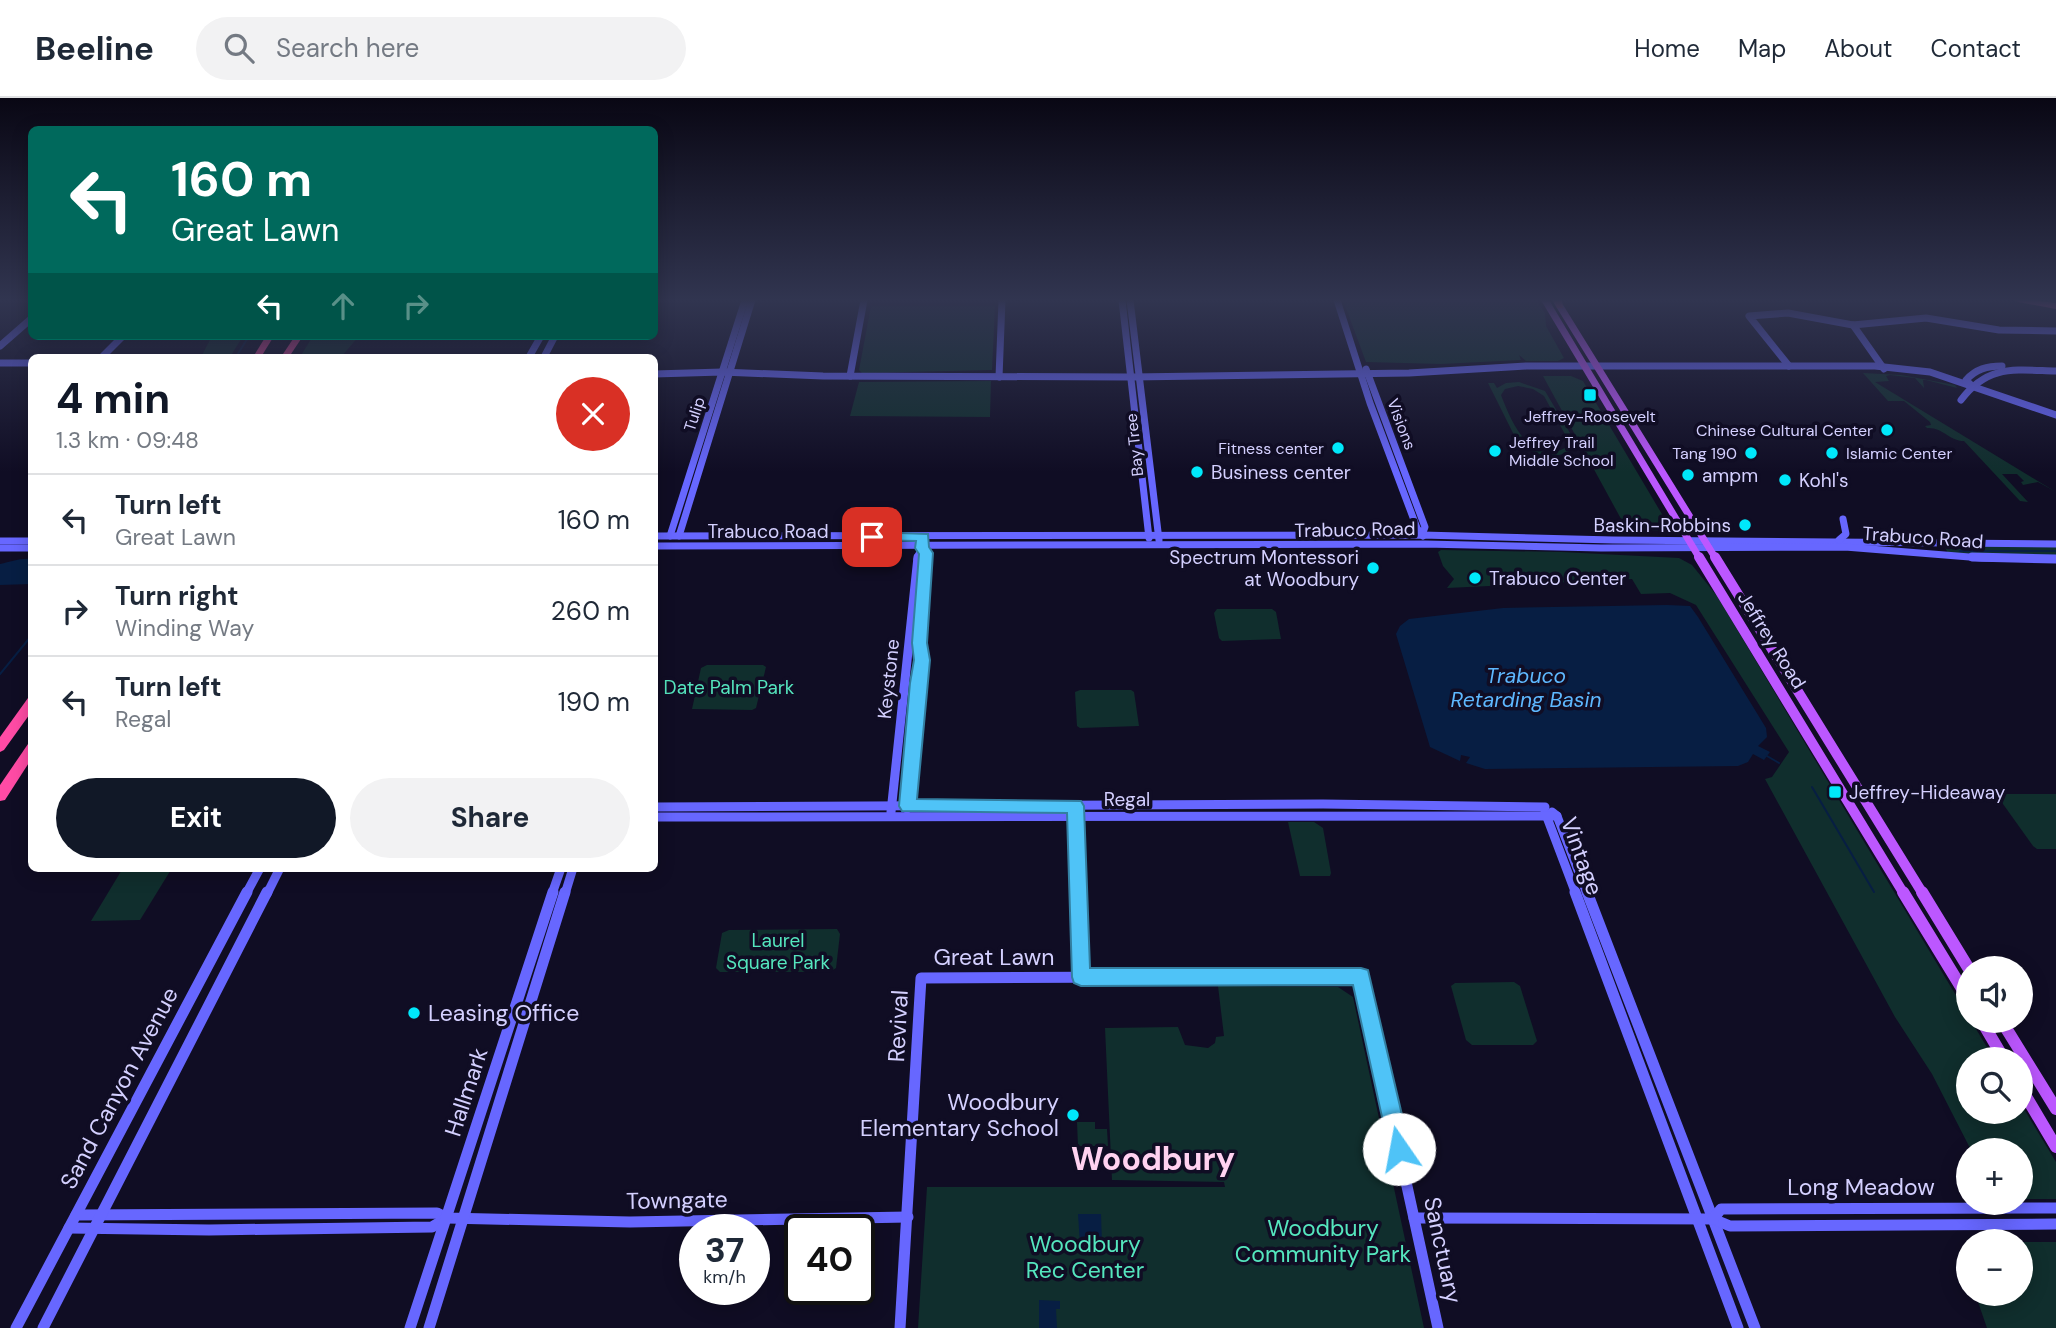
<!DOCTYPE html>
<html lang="en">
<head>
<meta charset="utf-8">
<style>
	body { margin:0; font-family:"DM Sans",sans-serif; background:#f2f2f3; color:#1f2937; height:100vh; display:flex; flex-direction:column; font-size:26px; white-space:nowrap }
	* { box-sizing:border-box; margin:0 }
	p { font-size:23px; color:#747a83 }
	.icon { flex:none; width:38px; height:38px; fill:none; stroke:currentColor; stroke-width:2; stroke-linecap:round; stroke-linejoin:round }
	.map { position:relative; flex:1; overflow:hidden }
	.panel { position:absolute; left:28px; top:256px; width:630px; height:518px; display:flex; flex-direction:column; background:#fff; border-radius:10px; box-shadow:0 4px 18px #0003 }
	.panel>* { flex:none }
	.guide { position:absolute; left:28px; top:28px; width:630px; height:214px; border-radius:10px; box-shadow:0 4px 18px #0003; background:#00695c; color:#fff; overflow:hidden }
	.tools { position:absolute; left:1956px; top:858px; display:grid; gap:14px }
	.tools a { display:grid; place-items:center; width:77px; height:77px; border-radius:50%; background:#fff; box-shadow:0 4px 18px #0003; font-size:35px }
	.speed { position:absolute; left:679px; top:1116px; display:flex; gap:14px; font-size:35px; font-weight:700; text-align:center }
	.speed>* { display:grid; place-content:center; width:91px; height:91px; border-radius:50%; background:#fff; box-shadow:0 4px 18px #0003; line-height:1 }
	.speed small { font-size:18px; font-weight:400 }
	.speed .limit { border:4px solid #111; border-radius:10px; background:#fff; color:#111 }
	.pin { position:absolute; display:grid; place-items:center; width:60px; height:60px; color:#fff; margin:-30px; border-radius:14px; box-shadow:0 4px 10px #0006 }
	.me { position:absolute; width:77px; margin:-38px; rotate:348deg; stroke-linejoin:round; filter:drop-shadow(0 0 5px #0008) }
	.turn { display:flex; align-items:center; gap:24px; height:147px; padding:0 28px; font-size:32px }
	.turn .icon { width:91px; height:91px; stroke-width:2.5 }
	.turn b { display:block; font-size:49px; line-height:60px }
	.lanes { display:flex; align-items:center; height:66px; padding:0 28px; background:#0003; justify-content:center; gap:35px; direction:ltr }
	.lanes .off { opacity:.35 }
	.round { display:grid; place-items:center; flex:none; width:74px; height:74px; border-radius:37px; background:#f2f2f3 }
	.head { display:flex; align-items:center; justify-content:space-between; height:119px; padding:0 28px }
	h1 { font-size:42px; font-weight:700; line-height:52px; color:#111827 }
	.button { display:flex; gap:14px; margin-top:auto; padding:14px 28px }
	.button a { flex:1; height:80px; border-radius:42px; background:#111827; color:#fff; font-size:28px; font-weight:700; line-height:80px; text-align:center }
	.button a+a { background:#f2f2f3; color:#1f2937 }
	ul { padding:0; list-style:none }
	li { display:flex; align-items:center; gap:21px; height:91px; padding:0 28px; border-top:2px solid #e0e1e3 }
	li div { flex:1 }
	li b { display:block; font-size:26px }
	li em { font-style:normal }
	header { display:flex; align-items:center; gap:42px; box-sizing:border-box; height:98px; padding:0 35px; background:#fff; border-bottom:2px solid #e0e1e3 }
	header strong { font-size:33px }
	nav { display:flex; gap:38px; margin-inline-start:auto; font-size:24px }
	.search { width:490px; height:63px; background:#f2f2f3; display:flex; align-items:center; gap:18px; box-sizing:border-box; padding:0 24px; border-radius:38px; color:#747a83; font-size:26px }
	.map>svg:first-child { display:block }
	.green { fill:#102e2d; fill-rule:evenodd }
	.water { fill:#071e43 }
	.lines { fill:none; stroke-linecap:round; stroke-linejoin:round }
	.stream { stroke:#071e43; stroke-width:2 }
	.secondary-far2 { stroke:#6767ff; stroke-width:7 }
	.secondary-far1 { stroke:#6767ff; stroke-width:9 }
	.secondary { stroke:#6767ff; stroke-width:11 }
	.primary-far2 { stroke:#bc57ff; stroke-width:7 }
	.primary-far1 { stroke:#bc57ff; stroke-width:10 }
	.primary { stroke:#bc57ff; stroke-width:12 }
	.highway { fill:#ff4ba5; fill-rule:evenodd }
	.route { fill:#4fc3f7; stroke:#337fa1; stroke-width:2 }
	.poi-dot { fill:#00e8fb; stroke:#100d24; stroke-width:2.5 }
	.labels { text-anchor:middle; stroke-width:7; stroke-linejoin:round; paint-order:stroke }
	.far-street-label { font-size:16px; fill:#d4d0ff; stroke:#100d24 }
	.far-poi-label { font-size:16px; fill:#d4d0ff; stroke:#100d24; text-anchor:end }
	.poi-label { font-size:19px; fill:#d4d0ff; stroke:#100d24; text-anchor:start }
	.street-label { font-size:19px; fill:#d4d0ff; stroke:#100d24 }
	.park-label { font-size:19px; fill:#55e6be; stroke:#100d24 }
	.water-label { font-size:21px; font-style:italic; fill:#5eb8ff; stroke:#100d24 }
	.near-street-label { font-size:23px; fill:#d4d0ff; stroke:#100d24 }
	.near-poi-label { font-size:23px; fill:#d4d0ff; stroke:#100d24; text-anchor:start }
	.near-park-label { font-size:23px; fill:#55e6be; stroke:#100d24 }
	.near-district-label { font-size:32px; font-weight:bold; fill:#ffd2f0; stroke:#100d24 }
</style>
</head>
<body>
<header>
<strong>Beeline</strong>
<div class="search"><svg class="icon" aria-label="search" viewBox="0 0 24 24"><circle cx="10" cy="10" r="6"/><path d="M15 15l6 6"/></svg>Search here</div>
<nav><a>Home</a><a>Map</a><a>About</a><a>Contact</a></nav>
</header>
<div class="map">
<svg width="2056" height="1230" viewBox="0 0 2056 1230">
	<rect width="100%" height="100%" fill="#100d24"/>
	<g class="green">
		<polygon points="1343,202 1536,202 1545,215 1546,228 1564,260 1558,263 1526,263 1519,257 1521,262 1441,266 1366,264"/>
		<polygon points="871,208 995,208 992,272 862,275 859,272"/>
		<polygon points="212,238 243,238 230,259 201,259"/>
		<polygon points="313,238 359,238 341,259 300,259"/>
		<path d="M1863,275L1901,277L1955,287L1957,290L1926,282H1923L1924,290L1915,280L1890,277L1886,278L1889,283L1875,284L2056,394L2038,384L2023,387L2021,384L2024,383L2017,376H2002L2028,404L2020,403L1964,343C1949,343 1943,329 1927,330L1925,328L1931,327L1930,324L1904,303H1888Z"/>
		<polygon points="1543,278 1571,278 1583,283 1666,423 1665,430 1657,433 1626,430"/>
		<polygon points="991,283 990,319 850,318 859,284"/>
		<path d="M1488,285H1494L1497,290L1506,285L1519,284L1545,293L1573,340V351C1556,364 1529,357 1516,341ZM1518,288L1533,291L1544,298L1567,340L1565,350C1530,369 1511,323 1501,297L1505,291Z"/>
		<polygon points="2056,447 2056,459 1948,455 1944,448"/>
		<polygon points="1441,452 1562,454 1679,460 1692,467 1717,498 1994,961 1969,961 1969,1013 2021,1013 2021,1006 2056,1064 2056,1101 2021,1101 2021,1052 1971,1052 1932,976 1895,919 1765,681 1772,679 1789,654 1696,507 1670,495 1641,496 1632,481 1447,490 1454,481 1443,468 1438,454"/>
		<polygon points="1217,511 1272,511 1276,514 1281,541 1222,543 1219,540 1214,515"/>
		<polygon points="707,567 763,567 766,569 756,610 752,612 692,611 701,570"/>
		<polygon points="1080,592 1131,592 1134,594 1139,628 1080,630 1077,628 1075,594"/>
		<polygon points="1999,696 2056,696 2056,751 2037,751 2033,748 1998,699"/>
		<polygon points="1288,724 1314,724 1323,730 1331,775 1330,778 1300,778"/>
		<polygon points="123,770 172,770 140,822 91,823"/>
		<polygon points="837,831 840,836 836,870 830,874 720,874 716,870 722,835 729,832"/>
		<polygon points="1514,884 1520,888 1537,943 1533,947 1472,947 1466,942 1451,888 1455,885"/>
		<polygon points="1218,888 1338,889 1353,899 1424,1230 918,1230 927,1089 1225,1089 1224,1084 1112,1082 1105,930 1178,929 1185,947 1208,950 1215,945 1216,939 1224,938"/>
		<polygon points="1077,1024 1095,1024 1095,1031 1107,1031 1108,1048 1078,1048"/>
		<polygon points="2021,1144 2056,1144 2056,1230 1987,1230 1977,1201 1991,1195 2021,1195"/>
	</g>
	<g class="water">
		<path d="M0,460V466C11,464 19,460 31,461V486L0,487Z"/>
		<polygon points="1667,507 1690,508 1698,519 1766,630 1767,639 1758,648 1770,654 1764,662 1753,656 1748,664 1738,668 1485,671 1466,665 1470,659 1461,657 1460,663 1430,649 1396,536 1400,528 1409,521 1503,510"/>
		<polygon points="1078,1116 1101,1116 1102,1146 1080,1146"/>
		<polygon points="1039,1202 1060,1203 1060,1211 1056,1211 1057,1230 1039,1230"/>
	</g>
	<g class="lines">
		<g class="stream">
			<polyline points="236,259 249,238"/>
			<polyline points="1960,453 2056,453"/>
			<polyline points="0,576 32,537"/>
			<polyline points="1767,658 1779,665"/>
			<polyline points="1812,689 1874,794"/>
		</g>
		<g class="secondary-far2">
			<polyline points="1122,202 1149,440"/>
			<polyline points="1130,202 1159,442"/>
			<polyline points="1337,202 1370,305 1417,430 1423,438"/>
			<polyline points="1853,227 1884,271"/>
			<polyline points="0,248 32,220"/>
			<polyline points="102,259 123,238"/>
			<polyline points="529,259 541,238"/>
			<polyline points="544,259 555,238"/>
			<polyline points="0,265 32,265"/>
			<polyline points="1789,268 1749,218 1788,215 1853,227 1926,220 1999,232 2056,233"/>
			<polyline points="1366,271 1425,429 1422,437"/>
			<polyline points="654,276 722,274 823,278 1132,279 1409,275 1526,268 1875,268 1930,274 2056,317"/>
			<polyline points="850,278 864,202"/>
			<polyline points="999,279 1002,202"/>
			<path d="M1971,287L1966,282C1976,271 1987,268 2002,268"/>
			<path d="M1961,302C1988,266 2015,272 2056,273"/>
			<polyline points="654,438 1422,437 1613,442 2056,446"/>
			<polyline points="670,438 745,202"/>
			<polyline points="679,438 752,202"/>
			<polyline points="1839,442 1846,436 1843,421"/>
			<polyline points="0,443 32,443"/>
			<polyline points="654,448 1425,446 1601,450 1845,449 1982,460 2054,461"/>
			<polyline points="0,450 32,450"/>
			<polyline points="922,450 926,455 926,461"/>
			<polyline points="917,461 922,448"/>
		</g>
		<g class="secondary-far1">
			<polyline points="1972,459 2056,461"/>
			<polyline points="654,709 1323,706 1545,709"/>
			<polyline points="907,711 922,562 920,545 926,459"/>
			<polyline points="1075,713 1078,796"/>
			<polyline points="891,714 918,459"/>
			<polyline points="1545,714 1576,796"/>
			<polyline points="1552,714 1557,718 1587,796"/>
			<polyline points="654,719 1557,718"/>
			<polyline points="246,796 260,770"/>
			<polyline points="267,796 280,770"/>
			<polyline points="552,796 561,770"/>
			<polyline points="565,796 573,770"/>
		</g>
		<g class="secondary">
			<polyline points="1078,794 1081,879"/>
			<polyline points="1575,794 1738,1230"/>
			<polyline points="1587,794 1755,1230"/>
			<polyline points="76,1117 437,1115 447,1120 630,1124 908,1119"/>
			<polyline points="1414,1120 1713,1121 1730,1128 2056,1126"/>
			<polyline points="1713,1121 1721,1111 2056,1110"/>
			<polyline points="69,1130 209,1132 432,1129 447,1120"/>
			<polyline points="16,1230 247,794"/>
			<polyline points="43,1230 267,794"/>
			<polyline points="410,1230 553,794"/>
			<polyline points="429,1230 565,794"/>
			<polyline points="900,1230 921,880 1361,878 1438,1230"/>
		</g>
		<g class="primary-far2">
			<polyline points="1545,202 1700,461"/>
			<polyline points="1556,202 1716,461"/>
		</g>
		<g class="primary-far1">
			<polyline points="1699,459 1904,796"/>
			<polyline points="1715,459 1923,796"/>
		</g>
		<g class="primary">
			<polyline points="1903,794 1969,902"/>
			<polyline points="1922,794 1969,871"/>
			<polyline points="1981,922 2004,961"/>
			<polyline points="2001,922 2056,1011"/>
			<polyline points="2021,990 2056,1049"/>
		</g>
		<g class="highway">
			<polygon points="1554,202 1562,202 1563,210 1557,210"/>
			<polygon points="2014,202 2032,202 2056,205 2056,211 2018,204"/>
			<polygon points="266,238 274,238 261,259 253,259"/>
			<polygon points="295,238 303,238 289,259 281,259"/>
			<polygon points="32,599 32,613 4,652 0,654 0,639 28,600"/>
			<polygon points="32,644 32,660 5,702 0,703 0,687 28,646"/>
		</g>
	</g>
	<linearGradient id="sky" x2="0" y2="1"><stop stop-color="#090714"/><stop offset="0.54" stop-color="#313550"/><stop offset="1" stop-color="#313550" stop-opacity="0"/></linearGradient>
	<rect width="2056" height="374" fill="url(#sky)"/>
	<polygon class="route" points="872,434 928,436 929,449 933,455 927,545 930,562 917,701 1081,703 1084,708 1090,870 1361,870 1368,872 1410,1051 1407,1058 1399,1061 1392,1058 1389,1051 1353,887 1081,888 1074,885 1072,879 1067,715 902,713 899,708 910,585 914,562 912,545 919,456 915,450 916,443 867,442 865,439"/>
	<g class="poi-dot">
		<rect x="1583" y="290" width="14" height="14" rx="3.5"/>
		<circle cx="1887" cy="332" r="7"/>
		<circle cx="1338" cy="350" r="7"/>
		<circle cx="1495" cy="353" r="7"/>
		<circle cx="1751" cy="355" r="7"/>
		<circle cx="1832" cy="355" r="7"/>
		<circle cx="1197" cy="374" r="7"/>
		<circle cx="1688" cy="377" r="7"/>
		<circle cx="1785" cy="382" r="7"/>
		<circle cx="1745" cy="427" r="7"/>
		<circle cx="1373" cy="470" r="7"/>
		<circle cx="1475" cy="480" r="7"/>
		<rect x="1828" y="687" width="14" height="14" rx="3.5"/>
		<circle cx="414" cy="915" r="7"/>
		<circle cx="1073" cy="1017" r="7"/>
	</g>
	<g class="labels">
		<g class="far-street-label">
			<text transform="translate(694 316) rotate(-72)" y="6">Tulip</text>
			<text transform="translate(1402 326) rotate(69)" y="6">Visions</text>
			<text transform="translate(1134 347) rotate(-96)" y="6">Bay Tree</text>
		</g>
		<g class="far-poi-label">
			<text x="1590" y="324" text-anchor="middle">Jeffrey-Roosevelt</text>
			<text x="1873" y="338">Chinese Cultural Center</text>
			<text x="1509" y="350" text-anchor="start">Jeffrey Trail<tspan x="1509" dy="18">Middle School</tspan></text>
			<text x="1324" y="356">Fitness center</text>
			<text x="1737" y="361">Tang 190</text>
			<text x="1846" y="361" text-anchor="start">Islamic Center</text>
		</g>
		<g class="poi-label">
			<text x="1211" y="381">Business center</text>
			<text x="1702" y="384">ampm</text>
			<text x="1799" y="389">Kohl's</text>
			<text x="1731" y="434" text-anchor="end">Baskin-Robbins</text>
			<text x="1359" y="466" text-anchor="end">Spectrum Montessori<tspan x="1359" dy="22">at Woodbury</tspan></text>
			<text x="1489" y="487">Trabuco Center</text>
			<text x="1849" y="701">Jeffrey-Hideaway</text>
		</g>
		<g class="street-label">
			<text transform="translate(1355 431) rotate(-1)" y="7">Trabuco Road</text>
			<text x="768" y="440">Trabuco Road</text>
			<text transform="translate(1923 439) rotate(4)" y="7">Trabuco Road</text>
			<text transform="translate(1772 542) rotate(58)" y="7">Jeffrey Road</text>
			<text transform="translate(888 581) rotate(-84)" y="7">Keystone</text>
			<text x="1127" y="708">Regal</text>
		</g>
		<g class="park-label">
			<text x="729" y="596">Date Palm Park</text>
			<text x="778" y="849">Laurel<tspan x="778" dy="22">Square Park</tspan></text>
		</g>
		<g class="water-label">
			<text x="1526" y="585">Trabuco<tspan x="1526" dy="24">Retarding Basin</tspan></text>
		</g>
		<g class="near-street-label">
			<text transform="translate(1582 758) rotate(70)" y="8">Vintage</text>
			<text x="994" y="867">Great Lawn</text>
			<text transform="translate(898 928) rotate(-87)" y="8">Revival</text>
			<text transform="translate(119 990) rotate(-62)" y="8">Sand Canyon Avenue</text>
			<text transform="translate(466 994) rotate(-72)" y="8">Hallmark</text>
			<text x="1861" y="1097">Long Meadow</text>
			<text transform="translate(677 1102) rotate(-1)" y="8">Towngate</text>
			<text transform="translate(1443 1152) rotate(78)" y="8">Sanctuary</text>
		</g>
		<g class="near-poi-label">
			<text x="428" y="923">Leasing Office</text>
			<text x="1059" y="1012" text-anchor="end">Woodbury<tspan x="1059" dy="26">Elementary School</tspan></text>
		</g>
		<g class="near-park-label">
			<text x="1323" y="1138">Woodbury<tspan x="1323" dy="26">Community Park</tspan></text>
			<text x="1085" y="1154">Woodbury<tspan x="1085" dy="26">Rec Center</tspan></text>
		</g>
		<g class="near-district-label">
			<text x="1153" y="1072">Woodbury</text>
		</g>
	</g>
</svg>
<div class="tools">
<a><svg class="icon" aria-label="sound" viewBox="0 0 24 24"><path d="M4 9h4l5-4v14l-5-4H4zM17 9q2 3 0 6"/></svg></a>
<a><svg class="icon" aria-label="search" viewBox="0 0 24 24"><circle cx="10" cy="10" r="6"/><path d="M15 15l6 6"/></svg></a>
<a>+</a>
<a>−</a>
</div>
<div class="speed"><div>37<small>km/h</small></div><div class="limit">40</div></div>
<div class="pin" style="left:872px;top:439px;background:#d93025"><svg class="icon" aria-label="arrive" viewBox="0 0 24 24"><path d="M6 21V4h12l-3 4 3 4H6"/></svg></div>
<svg class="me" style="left:1399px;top:1051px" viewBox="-20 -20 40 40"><circle r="19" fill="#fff"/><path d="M0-13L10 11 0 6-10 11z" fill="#4fc3f7"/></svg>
<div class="guide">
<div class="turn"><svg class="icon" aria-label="left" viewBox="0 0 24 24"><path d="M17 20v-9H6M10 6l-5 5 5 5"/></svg><div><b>160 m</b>Great Lawn</div></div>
<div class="lanes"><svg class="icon" aria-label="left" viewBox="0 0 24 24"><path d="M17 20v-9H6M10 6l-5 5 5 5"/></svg><svg class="icon off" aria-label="ahead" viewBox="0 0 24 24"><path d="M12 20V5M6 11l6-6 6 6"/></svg><svg class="icon off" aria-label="right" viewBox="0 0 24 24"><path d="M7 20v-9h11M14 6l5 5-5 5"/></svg></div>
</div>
<section class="panel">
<div class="head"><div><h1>4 min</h1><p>1.3 km · 09:48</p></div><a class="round" style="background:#d93025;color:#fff"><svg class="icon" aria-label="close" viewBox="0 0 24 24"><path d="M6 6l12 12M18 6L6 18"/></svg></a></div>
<ul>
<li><svg class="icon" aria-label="left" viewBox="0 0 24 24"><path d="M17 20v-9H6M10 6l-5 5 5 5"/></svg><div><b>Turn left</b><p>Great Lawn</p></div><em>160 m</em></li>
<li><svg class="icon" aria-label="right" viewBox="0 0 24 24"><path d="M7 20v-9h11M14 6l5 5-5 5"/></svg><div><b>Turn right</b><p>Winding Way</p></div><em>260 m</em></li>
<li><svg class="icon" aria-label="left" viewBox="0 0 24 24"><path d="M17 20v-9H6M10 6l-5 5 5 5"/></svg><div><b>Turn left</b><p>Regal</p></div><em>190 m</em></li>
</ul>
<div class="button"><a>Exit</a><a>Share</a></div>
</section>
</div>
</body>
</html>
